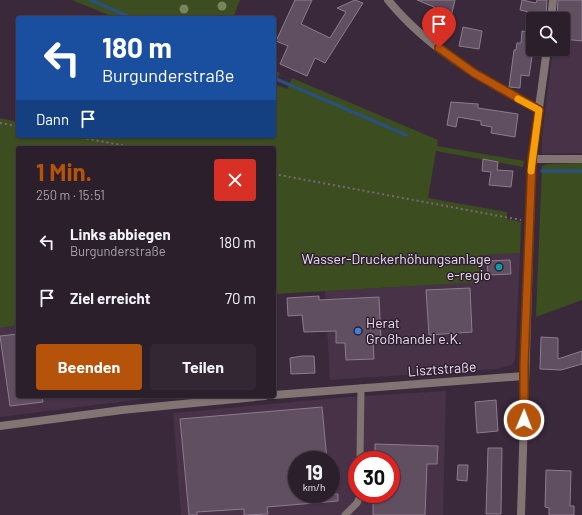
<!DOCTYPE html>
<html lang="de">
<head>
<meta charset="utf-8">
<style>
	body { margin:0; font-family:Barlow,sans-serif; background:#332734; color:#f1f3f6; height:100vh; display:flex; flex-direction:column; font-size:15px; white-space:nowrap }
	* { box-sizing:border-box; margin:0 }
	p { font-size:13px; color:#a6a2a9 }
	.icon { flex:none; width:22px; height:22px; fill:none; stroke:currentColor; stroke-width:2; stroke-linecap:round; stroke-linejoin:round }
	.map { position:relative; flex:1; overflow:hidden }
	.details { position:absolute; left:16px; top:146px; width:260px; height:252px; display:flex; flex-direction:column; background:#2b1f2c; border-radius:4px; box-shadow:0 1px 3px #0004,0 0 0 1px #473d48 }
	.details>* { flex:none }
	.top-card { position:absolute; left:16px; top:16px; width:260px; height:122px; border-radius:4px; box-shadow:0 1px 3px #0004,0 0 0 1px #473d48; background:#1a4fa0; color:#fff; overflow:hidden }
	.tools { position:absolute; left:526px; top:12px; display:grid; gap:8px }
	.tools a { display:grid; place-items:center; width:44px; height:44px; border-radius:4px; background:#2b1f2c; box-shadow:0 1px 3px #0004,0 0 0 1px #473d48; font-size:20px }
	.speed { position:absolute; left:288px; top:451px; display:flex; gap:8px; font-size:20px; font-weight:700; text-align:center }
	.speed>* { display:grid; place-content:center; width:52px; height:52px; border-radius:50%; background:#2b1f2c; box-shadow:0 1px 3px #0004,0 0 0 1px #473d48; line-height:1 }
	.speed small { font-size:10px; font-weight:400 }
	.speed .limit { border:6px solid #d22; background:#fff; color:#111 }
	.pin { position:absolute; display:grid; place-items:center; width:34px; height:34px; color:#fff; margin:-41px -17px; border-radius:50% 50% 50% 0; rotate:-45deg; box-shadow:0 0 4px #0007 }
	.pin .icon { rotate:45deg }
	.me { position:absolute; width:44px; margin:-22px; rotate:1deg; stroke-linejoin:round; filter:drop-shadow(0 0 3px #0008) }
	.turn { display:flex; align-items:center; gap:14px; height:84px; padding:0 20px; font-size:18px }
	.turn .icon { width:52px; height:52px; stroke-width:2.5 }
	.turn b { display:block; font-size:28px; line-height:34px }
	.then { display:flex; align-items:center; height:38px; padding:0 20px; background:#0003; gap:8px; font-size:15px }
	.round { display:grid; place-items:center; flex:none; width:42px; height:42px; border-radius:4px; background:#332734 }
	.summary { display:flex; align-items:center; justify-content:space-between; height:68px; padding:0 20px }
	h1 { font-size:24px; font-weight:700; line-height:30px; color:#b45309 }
	.primary-button { display:flex; gap:8px; margin-top:auto; padding:8px 20px }
	.primary-button a { flex:1; height:46px; border-radius:4px; background:#b45309; color:#fff; font-size:16px; font-weight:700; line-height:46px; text-align:center }
	.primary-button a+a { background:#332734; color:#f1f3f6 }
	ul { padding:0; list-style:none }
	li { display:flex; align-items:center; gap:12px; height:56px; padding:0 20px }
	li div { flex:1 }
	li b { display:block; font-size:15px }
	li em { font-style:normal }
	.map>svg:first-child { display:block }
	.built { fill:#473248; fill-rule:evenodd }
	.green { fill:#3c4e20 }
	.lines { fill:none; stroke-linecap:round; stroke-linejoin:round }
	.stream { stroke:#28517e; stroke-width:3.5 }
	.building { fill:#604e61; stroke:#8e7b8f }
	.path { stroke:#776979; stroke-width:2; stroke-dasharray:2 3; stroke-linecap:butt }
	.lane { stroke:#817472; stroke-width:7 }
	.street { stroke:#817472; stroke-width:8 }
	.tree { fill:#78845d }
	.route-casing { stroke:#753606; stroke-width:10 }
	.route { stroke:#b45309; stroke-width:7 }
	.slow { stroke:#f59e0b; stroke-width:7 }
	.culture-dot { fill:#0f9aa8; stroke:#2f2031; stroke-width:1.5 }
	.shop-dot { fill:#3f7fe0; stroke:#2f2031; stroke-width:1.5 }
	.labels { text-anchor:middle; stroke-width:3; stroke-linejoin:round; paint-order:stroke }
	.poi-label { font-size:14px; fill:#e8dee9; stroke:#2f2031; text-anchor:end }
	.street-label { font-size:14px; fill:#e8dee9; stroke:#2f2031 }
</style>
</head>
<body>
<div class="map">
<svg width="582" height="515" viewBox="0 0 582 515">
	<rect width="100%" height="100%" fill="#39293b"/>
	<g class="built">
		<polygon points="563,39 582,41 582,153 542,154 542,135 553,49 563,49"/>
		<polygon points="520,253 515,360 512,365 498,369 330,380 325,291 481,282 480,255"/>
		<polygon points="18,325 18,396 167,396 0,417 0,328"/>
		<path d="M446,391L443,515H181L173,413L348,397ZM297,460H331V494H297ZM357,460H391V494H357Z"/>
	</g>
	<g class="green">
		<polygon points="72,0 240,0 233,18 107,18 108,15"/>
		<polygon points="274,71 280,73 274,84 287,89 292,78 438,140 437,146 524,161 523,167 436,151 428,198 507,212 507,219 521,222 520,253 480,255 482,282 274,294 274,148 18,148 18,325 0,328 0,118 18,122 18,136 274,136"/>
		<polygon points="582,163 582,300 536,317 542,166 548,164"/>
	</g>
	<g class="lines">
		<g class="stream">
			<polyline points="90,0 133,18"/>
			<polyline points="274,78 406,135"/>
			<polyline points="542,171 582,171"/>
		</g>
	</g>
	<g class="building">
		<polygon points="295,0 312,0 301,24 330,38 346,12 337,8 355,0 363,3 325,63 315,58 307,76 280,64 288,46 276,41"/>
		<polygon points="417,0 455,0 451,17 433,11 434,7"/>
		<polygon points="522,0 536,3 537,0 547,0 546,16 520,10"/>
		<polygon points="558,0 582,0 582,41 563,39 563,19 557,18"/>
		<polygon points="463,27 482,31 479,49 459,46"/>
		<polygon points="522,31 533,33 531,45 533,45 533,50 529,76 521,75 520,88 509,87 514,50 516,50 517,43 521,43"/>
		<polygon points="451,102 478,104 478,108 518,114 515,137 491,133 492,127 481,125 481,121 458,117 456,127 447,125"/>
		<polygon points="483,159 498,162 497,170 513,171 511,187 489,185 491,172 482,171"/>
		<polygon points="510,260 511,274 488,275 487,261"/>
		<polygon points="470,288 472,332 429,335 426,290"/>
		<polygon points="319,296 319,300 379,297 381,340 373,341 374,359 346,360 345,343 336,343 336,331 304,332 302,315 288,316 287,298"/>
		<polygon points="18,334 18,396 42,396 43,402 10,406 0,336"/>
		<polygon points="541,337 558,338 558,359 582,351 582,364 561,370 540,369"/>
		<polygon points="302,356 314,356 315,373 291,374 290,358"/>
		<polygon points="496,400 498,431 477,433 475,402"/>
		<polygon points="322,407 327,460 297,460 297,494 338,494 338,501 267,507 268,514 244,515 244,509 197,512 197,515 189,515 180,419"/>
		<polygon points="375,444 438,446 437,464 427,464 425,515 373,515 373,494 391,494 391,460 375,460"/>
		<polygon points="488,448 502,448 501,514 486,514"/>
		<polygon points="458,465 468,465 467,481 457,480"/>
		<polygon points="546,470 571,471 570,506 574,506 574,515 549,515 549,508 545,507"/>
	</g>
	<g class="lines">
		<g class="path">
			<polyline points="0,123 18,126"/>
			<polyline points="72,136 137,148"/>
			<polyline points="274,174 521,220"/>
		</g>
		<g class="lane">
			<polyline points="360,460 361,388"/>
			<polyline points="345,515 357,503 361,494"/>
		</g>
		<g class="street">
			<path d="M388,0C428,49 484,81 539,110"/>
			<polyline points="551,19 553,0"/>
			<polyline points="532,159 582,159"/>
			<polyline points="274,395 524,376"/>
			<polyline points="0,426 122,410 265,396"/>
			<polyline points="521,515 532,159 547,49"/>
		</g>
	</g>
	<g class="tree">
		<circle cx="222" cy="6" r="4.5"/>
		<circle cx="184" cy="9" r="4.5"/>
	</g>
	<g class="lines">
		<g class="route-casing">
			<polyline id="route" points="439,48 474,73 539,110 532,159 524,365 524,420"/>
		</g>
		<use href="#route" class="route"/>
		<polyline class="slow" points="518,99 539,110 531,171"/>
	</g>
	<circle class="culture-dot" cx="499" cy="267" r="4"/>
	<circle class="shop-dot" cx="358" cy="331" r="4"/>
	<g class="labels">
		<g class="poi-label">
			<text x="491" y="264">Wasser-Druckerhöhungsanlage<tspan x="491" dy="16">e-regio</tspan></text>
			<text x="366" y="328" text-anchor="start">Herat<tspan x="366" dy="16">Großhandel e.K.</tspan></text>
		</g>
		<g class="street-label">
			<text transform="translate(442 369) rotate(-4)" y="5">Lisztstraße</text>
		</g>
	</g>
</svg>
<div class="tools">
<a><svg class="icon" aria-label="search" viewBox="0 0 24 24"><circle cx="10" cy="10" r="6"/><path d="M15 15l6 6"/></svg></a>
</div>
<div class="speed"><div>19<small>km/h</small></div><div class="limit">30</div></div>
<div class="pin" style="left:439px;top:48px;background:#d93025"><svg class="icon" aria-label="arrive" viewBox="0 0 24 24"><path d="M6 21V4h12l-3 4 3 4H6"/></svg></div>
<svg class="me" style="left:524px;top:420px" viewBox="-20 -20 40 40"><circle r="17" fill="#b45309" stroke="#fff" stroke-width="3"/><path d="M0-11L8 9 0 5-8 9z" fill="#fff"/></svg>
<div class="top-card">
<div class="turn"><svg class="icon" aria-label="left" viewBox="0 0 24 24"><path d="M17 20v-9H6M10 6l-5 5 5 5"/></svg><div><b>180 m</b>Burgunderstraße</div></div>
<div class="then">Dann<svg class="icon" aria-label="arrive" viewBox="0 0 24 24"><path d="M6 21V4h12l-3 4 3 4H6"/></svg></div>
</div>
<section class="details">
<div class="summary"><div><h1>1 Min.</h1><p>250 m · 15:51</p></div><a class="round" style="background:#d93025;color:#fff"><svg class="icon" aria-label="close" viewBox="0 0 24 24"><path d="M6 6l12 12M18 6L6 18"/></svg></a></div>
<ul>
<li><svg class="icon" aria-label="left" viewBox="0 0 24 24"><path d="M17 20v-9H6M10 6l-5 5 5 5"/></svg><div><b>Links abbiegen</b><p>Burgunderstraße</p></div><em>180 m</em></li>
<li><svg class="icon" aria-label="arrive" viewBox="0 0 24 24"><path d="M6 21V4h12l-3 4 3 4H6"/></svg><div><b>Ziel erreicht</b></div><em>70 m</em></li>
</ul>
<div class="primary-button"><a>Beenden</a><a>Teilen</a></div>
</section>
</div>
</body>
</html>
